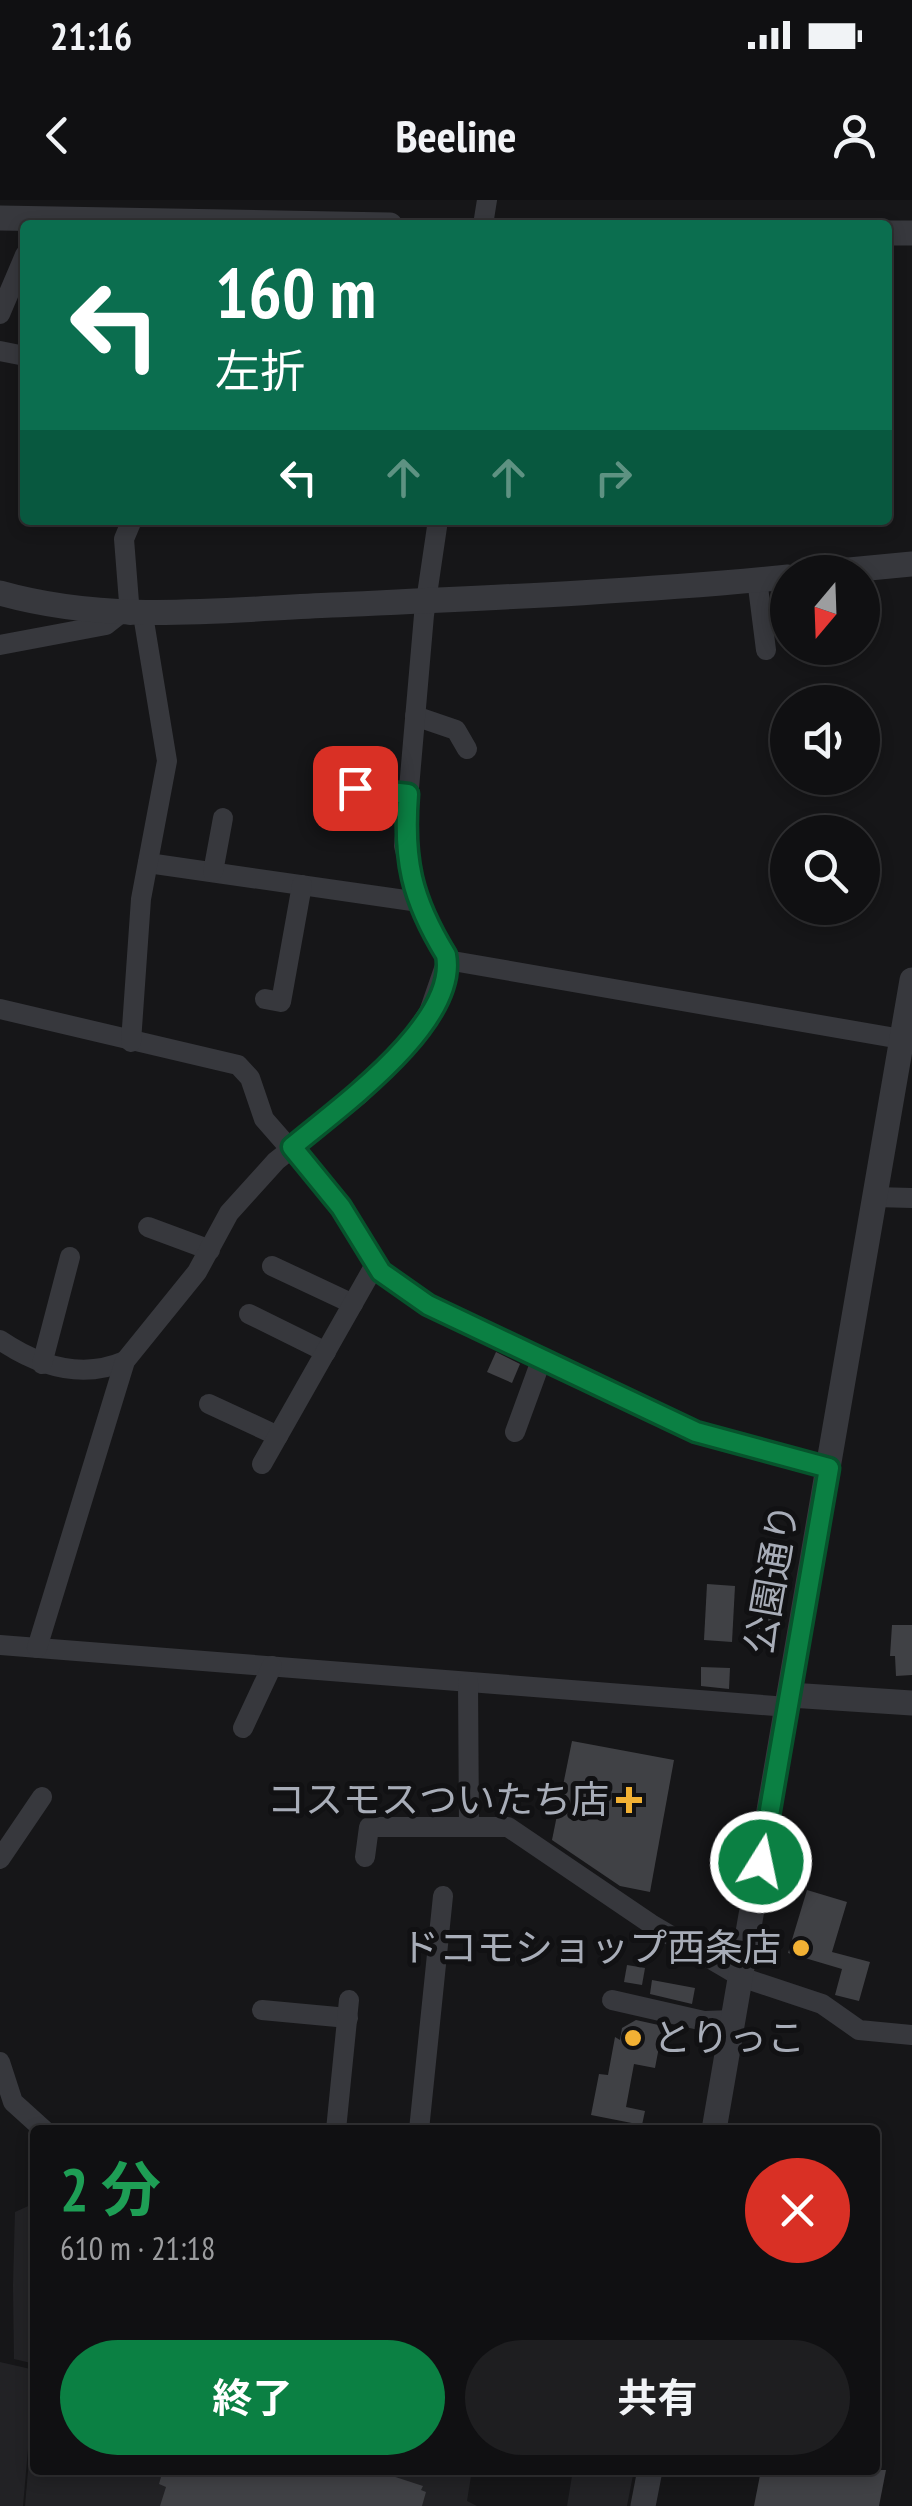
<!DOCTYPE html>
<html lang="ja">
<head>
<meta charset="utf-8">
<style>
	body { margin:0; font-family:"PT Sans Narrow","Noto Sans JP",sans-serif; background:#1e1e20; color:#f1f3f6; height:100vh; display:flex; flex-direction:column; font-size:38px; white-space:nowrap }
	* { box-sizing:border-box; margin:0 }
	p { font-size:32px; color:#9c9d9f }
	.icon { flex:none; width:55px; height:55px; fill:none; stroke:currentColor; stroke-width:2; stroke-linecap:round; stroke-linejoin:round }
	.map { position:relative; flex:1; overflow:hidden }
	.side { position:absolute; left:30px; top:1925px; width:850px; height:350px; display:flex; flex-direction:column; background:#101012; border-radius:10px; box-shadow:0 5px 15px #0003,0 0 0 2px #303032 }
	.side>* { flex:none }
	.guide { position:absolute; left:20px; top:20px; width:872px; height:305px; border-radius:10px; box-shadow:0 5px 15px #0003,0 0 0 2px #303032; background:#0b6e4f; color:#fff; overflow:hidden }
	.needle { width:65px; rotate:199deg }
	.fabs { position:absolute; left:770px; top:355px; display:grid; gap:20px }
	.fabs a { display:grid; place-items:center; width:110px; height:110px; border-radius:50%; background:#101012; box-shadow:0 5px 15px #0003,0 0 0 2px #303032; font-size:50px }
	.pin { position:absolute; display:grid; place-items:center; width:85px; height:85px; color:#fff; margin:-42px; border-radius:20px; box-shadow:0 5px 15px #0006 }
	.me { position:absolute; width:110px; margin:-55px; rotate:10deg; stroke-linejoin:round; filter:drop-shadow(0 0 8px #0008) }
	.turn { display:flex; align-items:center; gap:35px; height:210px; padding:0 30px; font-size:45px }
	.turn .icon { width:130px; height:130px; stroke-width:2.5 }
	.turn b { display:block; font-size:70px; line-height:85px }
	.lanes { display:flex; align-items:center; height:95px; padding:0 30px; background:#0003; justify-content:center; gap:50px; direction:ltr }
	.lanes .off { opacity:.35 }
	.round { display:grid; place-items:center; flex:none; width:105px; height:105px; border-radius:52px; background:#1e1e20 }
	.head { display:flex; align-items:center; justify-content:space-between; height:170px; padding:0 30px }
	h1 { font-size:60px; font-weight:700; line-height:75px; color:#1e9e55 }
	.action { display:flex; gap:20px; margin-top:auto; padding:20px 30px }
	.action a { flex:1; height:115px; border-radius:60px; background:#0b8043; color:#fff; font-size:40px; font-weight:700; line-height:115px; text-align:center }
	.action a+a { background:#1e1e20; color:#f1f3f6 }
	.status { display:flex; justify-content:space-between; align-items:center; height:70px; padding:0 50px; background:#101012; direction:ltr }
	.status svg { height:28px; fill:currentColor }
	header { display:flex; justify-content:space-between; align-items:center; height:130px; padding:0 30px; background:#101012; font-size:45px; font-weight:700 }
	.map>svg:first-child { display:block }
	.built { fill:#222225 }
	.building { fill:#404145 }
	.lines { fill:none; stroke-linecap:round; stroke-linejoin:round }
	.minor { stroke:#37383d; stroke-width:20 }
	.tertiary { stroke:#37383d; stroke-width:25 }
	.route-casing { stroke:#07532c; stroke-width:25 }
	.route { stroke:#0b8043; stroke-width:18 }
	.poi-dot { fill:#f2b134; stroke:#111113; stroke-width:4 }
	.labels { text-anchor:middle; stroke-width:10; stroke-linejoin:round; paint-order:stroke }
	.street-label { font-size:38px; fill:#a8adb8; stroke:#111113 }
	.poi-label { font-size:38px; fill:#a8adb8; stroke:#111113; text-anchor:end }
</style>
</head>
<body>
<div class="status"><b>21:16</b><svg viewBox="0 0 49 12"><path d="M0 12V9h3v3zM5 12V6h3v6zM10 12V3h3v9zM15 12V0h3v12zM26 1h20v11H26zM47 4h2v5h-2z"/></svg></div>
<header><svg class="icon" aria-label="back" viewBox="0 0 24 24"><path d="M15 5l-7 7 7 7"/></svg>Beeline<svg class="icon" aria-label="person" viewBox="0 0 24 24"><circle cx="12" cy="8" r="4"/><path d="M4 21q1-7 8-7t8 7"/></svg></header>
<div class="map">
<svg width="912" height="2306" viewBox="0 0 912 2306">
	<rect width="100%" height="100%" fill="#161618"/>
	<g class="built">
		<polygon points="35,2003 35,2164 14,2159 13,2085 15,2012"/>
		<polygon points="0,2162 35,2170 23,2306 0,2306"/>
		<polygon points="35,2188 35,2270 472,2270 467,2301 477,2306 25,2306"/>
		<polygon points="573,2270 634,2270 627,2306 567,2306"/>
	</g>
	<g class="building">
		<polygon points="496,1152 520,1164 512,1183 487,1172"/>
		<polygon points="707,1384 735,1386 732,1442 704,1440"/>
		<polygon points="761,1402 782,1406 777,1432 756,1428"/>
		<polygon points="892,1425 912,1425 912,1475 896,1476 895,1456 890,1456"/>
		<polygon points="701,1467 730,1468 729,1489 701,1486"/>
		<polygon points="572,1541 674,1560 650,1692 620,1686 552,1640"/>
		<polygon points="807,1690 847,1702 832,1752 870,1762 859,1801 835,1795 842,1769 788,1753"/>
		<polygon points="627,1765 645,1768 642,1785 624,1782"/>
		<polygon points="652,1780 695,1788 692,1804 650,1794"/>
		<polygon points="636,1820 663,1826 655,1868 634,1864 626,1907 645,1911 642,1925 591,1915 599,1874 608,1875 615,1837 620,1840 622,1828"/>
		<polygon points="163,2270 374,2270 423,2286 421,2290 426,2292 422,2306 160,2306 166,2287 159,2284"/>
		<polygon points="761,2270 886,2270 879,2306 754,2306"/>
	</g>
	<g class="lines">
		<g class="minor">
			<polyline points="483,25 487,0"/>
			<polyline points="0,114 25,55"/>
			<polyline points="0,151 25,156"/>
			<polyline points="757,379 766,450"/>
			<polyline points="130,415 124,339 132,320"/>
			<polyline points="0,445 106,425 120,414"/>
			<polyline points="415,516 456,530 467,549"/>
			<polyline points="328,584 408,594"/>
			<polyline points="148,663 419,702"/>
			<polyline points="213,672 223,618"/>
			<polyline points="447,760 912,841"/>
			<polyline points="265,799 281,802 302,685"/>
			<polyline points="0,809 238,865 250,878 264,919 341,1007 381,1072 428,1105 696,1232 829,1268"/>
			<polyline points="131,842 141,699 167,561 143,415"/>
			<polyline points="875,997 912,998"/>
			<polyline points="148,1027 210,1050"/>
			<polyline points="272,1066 353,1104"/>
			<polyline points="249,1114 326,1152"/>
			<path d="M0,1140C37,1165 81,1180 125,1161"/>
			<polyline points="42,1164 70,1057"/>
			<polyline points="209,1204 278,1236"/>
			<polyline points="515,1232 542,1158"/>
			<polyline points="262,1264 376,1063"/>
			<polyline points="0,1445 788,1507"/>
			<polyline points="37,1448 125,1161 197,1072 229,1013 276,961 358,896 401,854 429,812 447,760 419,702 404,646 424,415 438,320"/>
			<polyline points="468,1482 469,1626"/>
			<polyline points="243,1528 272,1466"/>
			<polyline points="365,1657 369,1627 508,1627 651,1724 741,1777 822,1804 859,1830 912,1835"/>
			<polyline points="0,1659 42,1597"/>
			<polyline points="612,1800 704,1821 733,1820"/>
			<polyline points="262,1810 348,1818"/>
			<polyline points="0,1862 13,1902 44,1930"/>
			<polyline points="336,1930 349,1800"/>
			<polyline points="419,1930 443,1696"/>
		</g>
		<g class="tertiary">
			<polyline points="0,18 390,25"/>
			<polyline points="888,33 912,33"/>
			<polyline points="828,372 912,364"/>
			<path d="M0,393C110,424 219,410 332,405C484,398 636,392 788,377"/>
			<polyline points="790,1495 912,1503"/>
			<polyline points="714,1930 912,780"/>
			<polyline points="643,2306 650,2270"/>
		</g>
	</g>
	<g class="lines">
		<g class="route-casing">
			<path id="route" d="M355,588L408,594C403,659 411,698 446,755C459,823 337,909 292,947L341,1007L381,1072L428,1105L696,1232L829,1268L761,1662"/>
		</g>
		<use href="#route" class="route"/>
	</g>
	<g class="poi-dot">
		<path d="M624 1585h10v10h10v10h-10v10h-10v-10h-10v-10h10z"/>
		<circle cx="801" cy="1748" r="10"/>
		<circle cx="633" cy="1838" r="10"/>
	</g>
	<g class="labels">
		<g class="street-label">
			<text transform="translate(772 1379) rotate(-80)" y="13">公園通り</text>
		</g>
		<g class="poi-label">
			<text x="609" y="1613">コスモスついたち店</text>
			<text x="781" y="1761">ドコモショップ西条店</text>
			<text x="653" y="1851" text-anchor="start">とりっこ</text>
		</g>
	</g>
</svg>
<div class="fabs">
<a><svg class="needle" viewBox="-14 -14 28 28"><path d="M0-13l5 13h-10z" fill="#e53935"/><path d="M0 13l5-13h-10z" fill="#9c9d9f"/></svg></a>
<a><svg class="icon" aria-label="sound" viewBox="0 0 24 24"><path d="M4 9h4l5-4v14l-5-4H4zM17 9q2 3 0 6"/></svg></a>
<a><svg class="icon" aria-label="search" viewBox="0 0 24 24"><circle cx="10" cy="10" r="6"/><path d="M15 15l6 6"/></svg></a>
</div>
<div class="pin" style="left:355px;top:588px;background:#d93025"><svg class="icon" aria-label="arrive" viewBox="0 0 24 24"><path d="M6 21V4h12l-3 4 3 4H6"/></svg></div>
<svg class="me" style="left:761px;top:1662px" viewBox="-20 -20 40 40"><circle r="17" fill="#0b8043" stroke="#fff" stroke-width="3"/><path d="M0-11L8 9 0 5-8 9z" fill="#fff"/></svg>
<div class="guide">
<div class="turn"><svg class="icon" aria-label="left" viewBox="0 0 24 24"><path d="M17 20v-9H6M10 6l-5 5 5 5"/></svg><div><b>160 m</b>左折</div></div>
<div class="lanes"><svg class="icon" aria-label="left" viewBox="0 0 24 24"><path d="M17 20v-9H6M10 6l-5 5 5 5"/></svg><svg class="icon off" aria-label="ahead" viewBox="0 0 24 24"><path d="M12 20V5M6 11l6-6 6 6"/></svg><svg class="icon off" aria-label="ahead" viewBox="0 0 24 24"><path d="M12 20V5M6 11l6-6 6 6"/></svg><svg class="icon off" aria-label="right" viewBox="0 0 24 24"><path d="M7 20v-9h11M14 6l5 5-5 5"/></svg></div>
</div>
<section class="side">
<div class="head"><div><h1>2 分</h1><p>610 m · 21:18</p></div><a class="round" style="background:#d93025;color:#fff"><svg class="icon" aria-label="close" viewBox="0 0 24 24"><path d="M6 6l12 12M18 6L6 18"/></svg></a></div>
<div class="action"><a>終了</a><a>共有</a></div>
</section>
</div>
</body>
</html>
